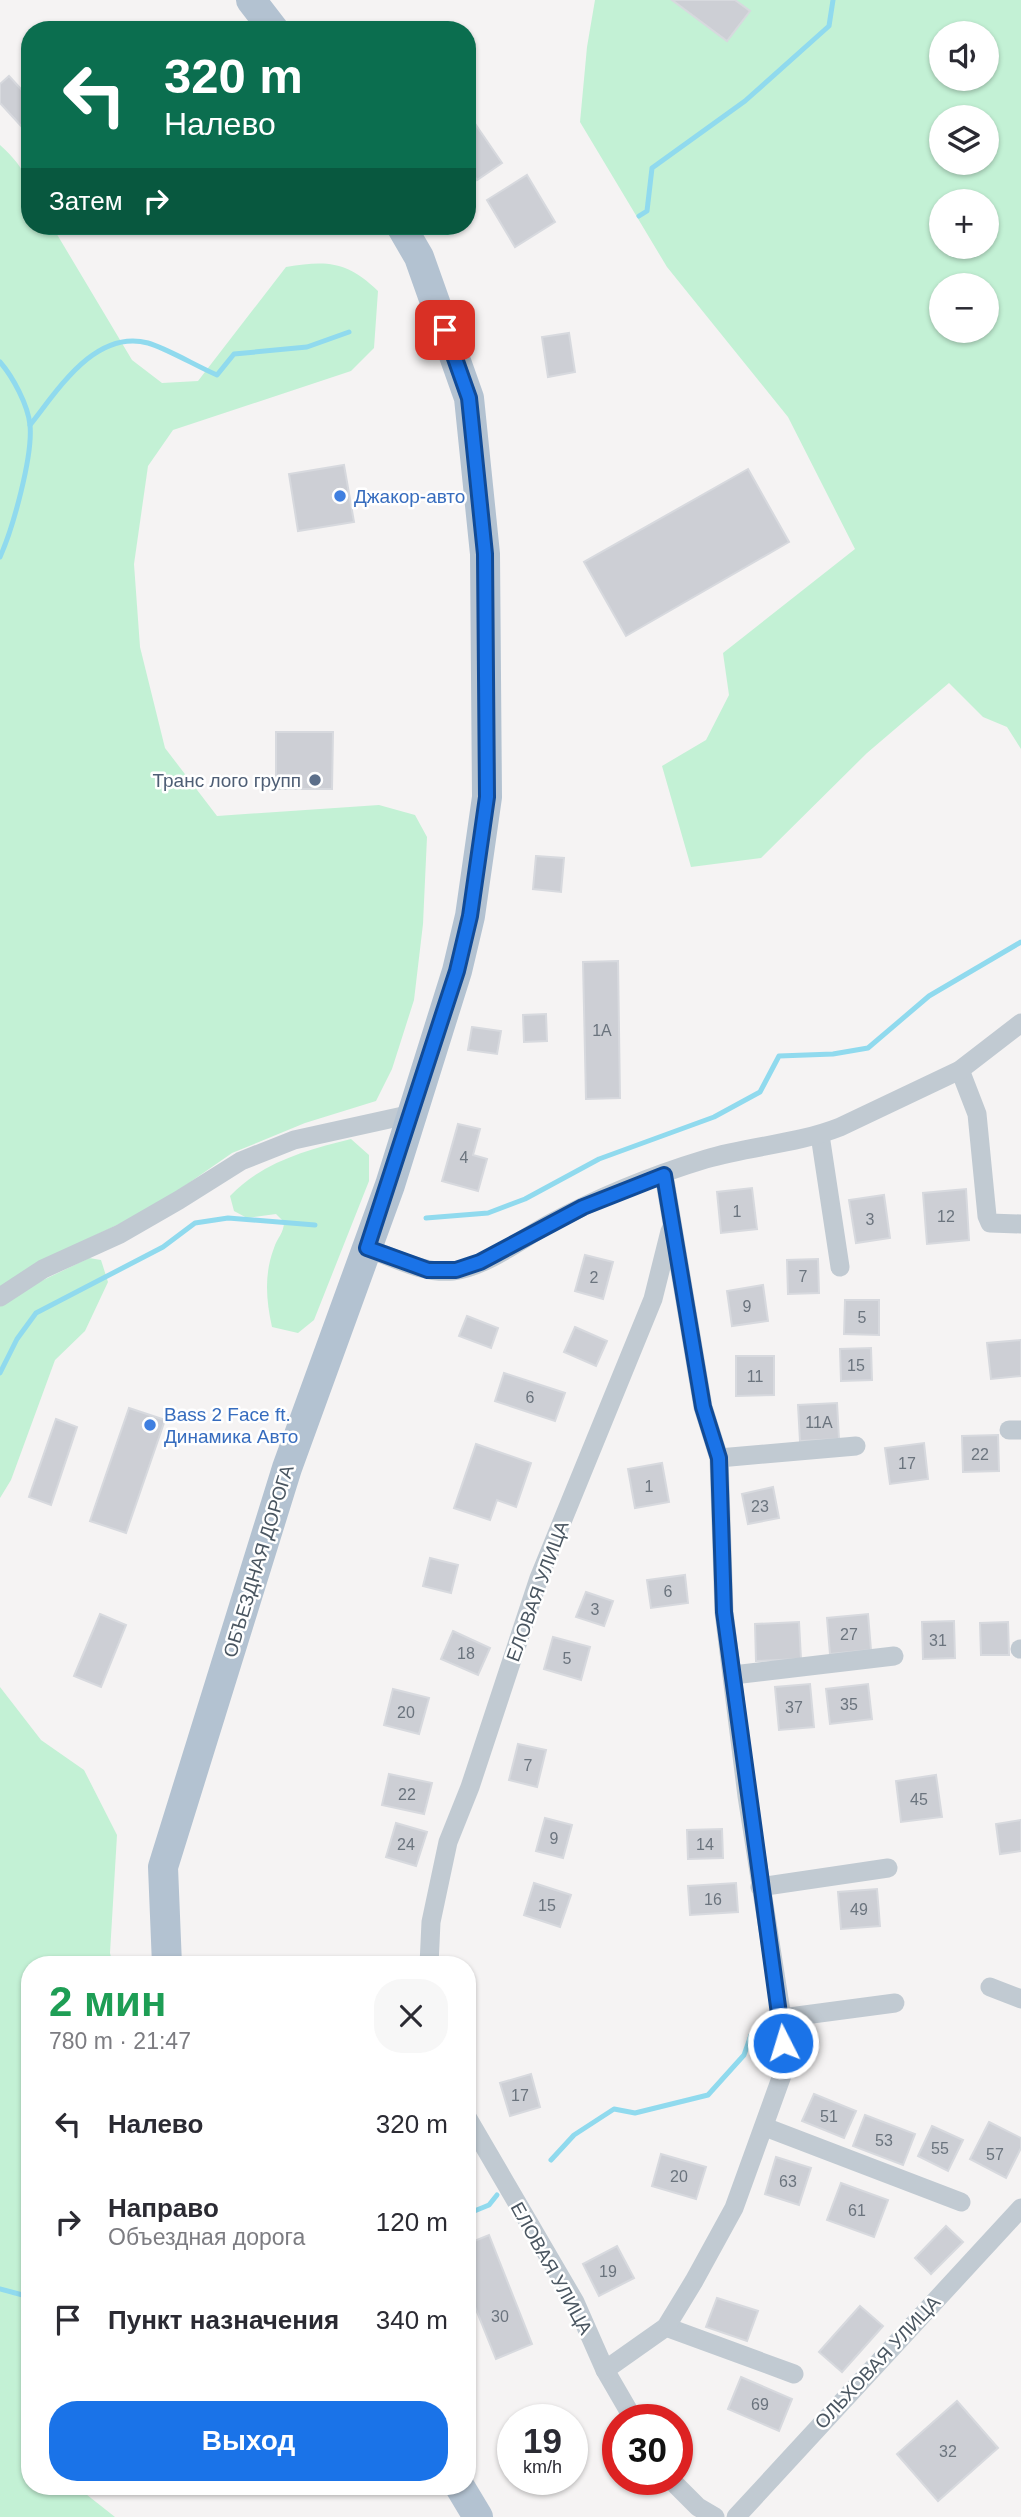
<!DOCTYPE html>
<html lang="ru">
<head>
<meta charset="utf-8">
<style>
	body { margin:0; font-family:Helvetica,sans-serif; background:#f7f7f7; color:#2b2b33; height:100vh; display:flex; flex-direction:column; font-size:26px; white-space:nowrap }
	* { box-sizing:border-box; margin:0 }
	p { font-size:23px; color:#7c7c81 }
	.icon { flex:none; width:38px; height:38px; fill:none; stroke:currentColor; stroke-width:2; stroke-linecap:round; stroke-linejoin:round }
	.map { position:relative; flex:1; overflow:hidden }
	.panel { position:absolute; left:21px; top:1956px; width:455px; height:539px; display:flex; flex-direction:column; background:#fff; border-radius:28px; box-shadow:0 2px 5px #0004 }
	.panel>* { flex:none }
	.banner { position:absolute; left:21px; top:21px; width:455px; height:214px; border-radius:28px; box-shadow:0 2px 5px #0004; background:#0b6e4f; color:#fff; overflow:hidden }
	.controls { position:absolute; left:929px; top:21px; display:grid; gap:14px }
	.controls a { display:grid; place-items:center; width:70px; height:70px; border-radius:50%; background:#fff; box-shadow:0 2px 5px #0004; font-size:35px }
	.speed { position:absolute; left:497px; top:2404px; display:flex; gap:14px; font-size:35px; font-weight:700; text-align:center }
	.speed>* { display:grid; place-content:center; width:91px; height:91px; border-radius:50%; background:#fff; box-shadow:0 2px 5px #0004; line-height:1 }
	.speed small { font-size:18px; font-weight:400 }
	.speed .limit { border:10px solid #d22; background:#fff; color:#111 }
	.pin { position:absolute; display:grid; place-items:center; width:60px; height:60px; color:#fff; margin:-30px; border-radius:14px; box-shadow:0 4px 10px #0006 }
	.me { position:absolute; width:77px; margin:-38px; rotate:355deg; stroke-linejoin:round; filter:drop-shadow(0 0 5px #0008) }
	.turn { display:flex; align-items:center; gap:24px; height:147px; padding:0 28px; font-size:32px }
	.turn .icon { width:91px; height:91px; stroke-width:2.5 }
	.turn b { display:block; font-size:49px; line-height:60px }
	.then { display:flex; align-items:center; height:66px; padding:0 28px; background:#0003; gap:14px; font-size:26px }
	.round { display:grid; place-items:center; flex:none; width:74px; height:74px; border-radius:28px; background:#f7f7f7 }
	.headline { display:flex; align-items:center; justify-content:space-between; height:119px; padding:0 28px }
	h1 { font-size:42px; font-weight:700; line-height:52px; color:#1e9e55 }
	.button { display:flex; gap:14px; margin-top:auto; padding:14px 28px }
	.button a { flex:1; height:80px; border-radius:28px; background:#1a73e8; color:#fff; font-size:28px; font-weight:700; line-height:80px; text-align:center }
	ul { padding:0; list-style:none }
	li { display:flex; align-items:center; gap:21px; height:98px; padding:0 28px }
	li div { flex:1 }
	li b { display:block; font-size:26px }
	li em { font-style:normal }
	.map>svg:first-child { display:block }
	.green { fill:#c3f1d5; fill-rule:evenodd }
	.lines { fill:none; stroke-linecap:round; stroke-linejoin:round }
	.stream { stroke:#90daee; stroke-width:5 }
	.building { fill:#cdcfd5; stroke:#d7d9de; stroke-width:2 }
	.minor { stroke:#c1cad2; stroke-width:19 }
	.primary { stroke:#b3c2d1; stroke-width:30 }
	.route-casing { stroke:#114b97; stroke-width:18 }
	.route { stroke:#1a73e8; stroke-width:12 }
	.shop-dot { fill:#3f7fe0; stroke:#fff; stroke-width:2.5 }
	.service-dot { fill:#5c6f8a; stroke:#fff; stroke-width:2.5 }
	.labels { text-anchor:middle; stroke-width:5; stroke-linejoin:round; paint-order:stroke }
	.number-label { font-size:16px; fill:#6b747e }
	.shop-label { font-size:19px; fill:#366cbe; stroke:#fff; text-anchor:start }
	.service-label { font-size:19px; fill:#4e5e75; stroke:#fff; text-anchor:end }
	.street-label { font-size:19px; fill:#4a5661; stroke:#fff }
</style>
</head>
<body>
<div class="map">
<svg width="1021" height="2517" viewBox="0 0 1021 2517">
	<rect width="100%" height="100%" fill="#f5f3f3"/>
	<g class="green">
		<path d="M595,0H1021V749L1007,727L983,717L949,683L867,753L761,858L691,867L662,766L706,740L729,695L723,653L855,549L788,417L667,267L580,122L587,47ZM942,33H987V79H942ZM942,117H987V163H942ZM942,201H987V247H942ZM942,285H987V331H942Z"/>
		<path d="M0,145C31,173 30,186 30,226H52L132,360L162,383L198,381L286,267C327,260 347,261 378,291L374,348L351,371L173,430L148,466L134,564L140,647L165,748L217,816L379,805L415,815L427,837L423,924L414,1000L392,1069L376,1101L305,1123L232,1153L153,1208L39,1262L0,1291Z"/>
		<path d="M351,1139L369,1155V1181L314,1320L298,1333L272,1327C266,1300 264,1274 274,1248C277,1238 284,1233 284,1222L276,1214L247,1218L234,1211L230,1196C262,1162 307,1150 351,1139Z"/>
		<polygon points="89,1258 101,1260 108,1282 85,1331 55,1360 11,1480 0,1498 0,1306 35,1284"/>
		<polygon points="0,1687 41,1740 84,1770 117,1835 110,1953 113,1965 30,1965 30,2487 77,2487 115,2517 0,2517"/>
	</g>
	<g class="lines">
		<g class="stream">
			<polyline points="639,216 647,211 652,168 745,101 829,26 833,0"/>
			<path d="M0,362C13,377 28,405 30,425C33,456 13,528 0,557"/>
			<path d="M30,425C58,390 95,329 148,343C166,348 198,367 217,375L234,354L307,347L349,332"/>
			<polyline points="426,1218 488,1213 525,1199 599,1159 714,1117 760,1092 779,1056 833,1054 868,1048 929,996 1021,942"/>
			<polyline points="0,1373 17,1339 36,1313 163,1247 195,1223 228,1218 315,1225"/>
			<polyline points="551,2160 574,2135 614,2109 635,2113 708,2095 744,2055 751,2035"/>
			<polyline points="467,2214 489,2205 497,2195"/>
			<polyline points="0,2289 30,2297"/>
		</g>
	</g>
	<g class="building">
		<polygon points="672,0 735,0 750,11 727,41"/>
		<polygon points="9,76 30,99 30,122 23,128 0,103 0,84"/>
		<polygon points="467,112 502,163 477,180 467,165"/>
		<polygon points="527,175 555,222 515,247 487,200"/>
		<polygon points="569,333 575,372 548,377 542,337"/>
		<polygon points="344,465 354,522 298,531 289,474"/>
		<polygon points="748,469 789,542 626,636 584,562"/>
		<polygon points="276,732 333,732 332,789 276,789"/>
		<polygon points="536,856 564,858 561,892 533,889"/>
		<polygon points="618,961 620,1098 586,1099 583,962"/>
		<polygon points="546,1014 547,1041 524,1042 523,1015"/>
		<polygon points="472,1027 501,1031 497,1054 468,1050"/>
		<polygon points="458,1124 480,1129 473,1155 487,1159 478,1191 442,1181"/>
		<polygon points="752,1188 757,1229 721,1233 717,1192"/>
		<polygon points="966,1189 969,1240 927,1244 923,1193"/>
		<polygon points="884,1195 890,1238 856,1243 849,1200"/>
		<polygon points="585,1255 613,1262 603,1299 575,1291"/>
		<polygon points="818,1259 819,1293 788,1294 787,1260"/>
		<polygon points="763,1285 768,1321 732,1326 727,1291"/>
		<polygon points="845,1300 879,1300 879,1335 844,1334"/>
		<polygon points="467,1316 498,1328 491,1348 459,1336"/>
		<polygon points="575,1327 607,1341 596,1366 564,1352"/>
		<polygon points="1021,1340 1021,1376 991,1379 987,1343"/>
		<polygon points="871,1348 872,1380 841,1381 840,1349"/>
		<polygon points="736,1356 774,1356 774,1395 736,1396"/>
		<polygon points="504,1373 565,1393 555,1421 495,1401"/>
		<polygon points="837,1403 839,1439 800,1441 798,1405"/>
		<polygon points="129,1408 165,1420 126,1533 90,1521"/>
		<polygon points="56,1419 77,1427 51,1505 29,1497"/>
		<polygon points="998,1435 999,1471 963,1472 962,1436"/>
		<polygon points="924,1443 928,1479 890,1484 885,1448"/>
		<polygon points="476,1444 531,1463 516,1507 497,1500 490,1520 454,1508"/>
		<polygon points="662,1463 669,1502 635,1508 628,1469"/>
		<polygon points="773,1487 779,1518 748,1524 742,1494"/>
		<polygon points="430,1558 458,1565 451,1593 423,1586"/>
		<polygon points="685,1575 688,1603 651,1608 647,1580"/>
		<polygon points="586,1592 613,1601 604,1626 576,1617"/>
		<polygon points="100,1614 126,1625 101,1687 74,1676"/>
		<polygon points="868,1614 871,1650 830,1654 827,1618"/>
		<polygon points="954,1621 955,1658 923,1659 922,1622"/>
		<polygon points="799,1622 801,1659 756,1661 755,1624"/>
		<polygon points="1008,1622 1009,1655 981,1655 980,1623"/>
		<polygon points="453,1631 490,1648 478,1675 441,1659"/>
		<polygon points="553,1637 590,1647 581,1680 544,1669"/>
		<polygon points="810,1684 814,1727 779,1730 775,1687"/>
		<polygon points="868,1684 872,1719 830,1724 826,1689"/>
		<polygon points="393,1689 429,1698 419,1734 384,1725"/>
		<polygon points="518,1744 546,1750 537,1787 509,1780"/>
		<polygon points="389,1774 432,1783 424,1814 382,1805"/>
		<polygon points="936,1775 942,1817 901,1822 896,1781"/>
		<polygon points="545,1818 572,1825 563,1858 536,1851"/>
		<polygon points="1021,1820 1021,1851 1000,1854 996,1824"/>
		<polygon points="396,1823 427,1832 416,1866 386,1857"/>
		<polygon points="722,1829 723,1858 688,1859 687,1830"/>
		<polygon points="534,1883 571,1895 560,1927 524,1915"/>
		<polygon points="736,1883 738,1912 690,1915 688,1886"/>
		<polygon points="877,1889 880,1926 841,1929 838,1892"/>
		<polygon points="531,2074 540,2107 510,2116 500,2083"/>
		<polygon points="814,2094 856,2111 844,2138 802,2121"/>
		<polygon points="865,2115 915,2134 903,2165 853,2146"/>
		<polygon points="989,2122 1021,2138 1021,2148 1006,2178 970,2159"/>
		<polygon points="932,2126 963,2140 948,2171 918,2156"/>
		<polygon points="661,2154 706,2167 696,2199 652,2186"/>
		<polygon points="776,2157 811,2168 799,2205 765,2194"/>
		<polygon points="841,2183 888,2200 874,2237 827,2220"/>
		<polygon points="946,2226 963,2242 931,2274 915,2258"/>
		<polygon points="489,2235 532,2344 496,2359 467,2287 467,2244"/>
		<polygon points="617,2246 634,2278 599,2296 583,2264"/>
		<polygon points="717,2298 758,2311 747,2341 706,2327"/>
		<polygon points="860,2306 883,2326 842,2372 819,2352"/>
		<polygon points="741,2377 792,2399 779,2431 728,2409"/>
		<polygon points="957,2401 998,2448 938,2501 897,2454"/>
	</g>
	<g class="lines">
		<g class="minor">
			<polyline points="960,1070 977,1114 987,1216 990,1223 1021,1224"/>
			<polyline points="820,1135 840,1267"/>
			<path d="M367,1248C395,1258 423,1274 453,1271C486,1267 521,1239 549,1224C597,1198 653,1175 706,1159C750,1146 797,1144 840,1127L960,1070L1021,1023"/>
			<polyline points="0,1297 43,1269 120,1234 179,1200 241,1161 294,1140 412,1114"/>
			<polyline points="1009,1430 1021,1430"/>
			<polyline points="719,1458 856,1446"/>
			<polyline points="1020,1649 1021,1649"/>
			<polyline points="733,1675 894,1656"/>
			<polyline points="760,1887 888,1868"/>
			<polyline points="429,1965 431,1922 448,1842 470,1787 539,1578 653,1299 670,1231"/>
			<polyline points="990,1987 1021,1999"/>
			<polyline points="782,2018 895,2003"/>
			<polyline points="467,2117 575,2302 605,2370 634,2420"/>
			<polyline points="765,2127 961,2202"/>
			<polyline points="666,2327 794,2374"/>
			<polyline points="605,2370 666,2327 694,2281 734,2208 785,2067 782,2018 747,1796 724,1612 719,1458 703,1407 664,1175"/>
			<polyline points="671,2480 698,2507 715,2517"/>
			<polyline points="736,2517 1021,2208"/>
		</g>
		<g class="primary">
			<polyline points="251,0 274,30"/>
			<polyline points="167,1965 163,1867 287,1468 390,1185 457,971 470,916 487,797 485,554 469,398 419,257 401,226"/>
			<polyline points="460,2487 478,2517"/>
		</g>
	</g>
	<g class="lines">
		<g class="route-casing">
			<polyline id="route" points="445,330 469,398 485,554 487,797 470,916 457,971 367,1248 428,1270 456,1270 480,1262 583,1207 664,1175 703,1407 719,1458 724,1612 783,2043"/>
		</g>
		<use href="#route" class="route"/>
	</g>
	<g class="shop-dot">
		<circle cx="340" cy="496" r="7"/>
		<circle cx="150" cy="1425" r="7"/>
	</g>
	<circle class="service-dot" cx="315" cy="780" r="7"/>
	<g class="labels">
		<g class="number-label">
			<text x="602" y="1036">1А</text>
			<text x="464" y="1163">4</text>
			<text x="737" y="1217">1</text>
			<text x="946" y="1222">12</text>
			<text x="870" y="1225">3</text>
			<text x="803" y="1282">7</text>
			<text x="594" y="1283">2</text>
			<text x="747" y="1312">9</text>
			<text x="862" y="1323">5</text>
			<text x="856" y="1371">15</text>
			<text x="755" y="1382">11</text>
			<text x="530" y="1403">6</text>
			<text x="819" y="1428">11А</text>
			<text x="980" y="1460">22</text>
			<text x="907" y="1469">17</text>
			<text x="649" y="1492">1</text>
			<text x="760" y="1512">23</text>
			<text x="668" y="1597">6</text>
			<text x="595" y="1615">3</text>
			<text x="849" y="1640">27</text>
			<text x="938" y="1646">31</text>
			<text x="466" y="1659">18</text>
			<text x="567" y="1664">5</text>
			<text x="849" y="1710">35</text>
			<text x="794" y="1713">37</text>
			<text x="406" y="1718">20</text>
			<text x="528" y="1771">7</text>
			<text x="407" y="1800">22</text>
			<text x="919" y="1805">45</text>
			<text x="554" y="1844">9</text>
			<text x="406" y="1850">24</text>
			<text x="705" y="1850">14</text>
			<text x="713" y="1905">16</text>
			<text x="547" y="1911">15</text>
			<text x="859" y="1915">49</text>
			<text x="520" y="2101">17</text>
			<text x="829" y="2122">51</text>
			<text x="884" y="2146">53</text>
			<text x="940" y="2154">55</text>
			<text x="995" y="2160">57</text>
			<text x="679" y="2182">20</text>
			<text x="788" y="2187">63</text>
			<text x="857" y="2216">61</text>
			<text x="608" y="2277">19</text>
			<text x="500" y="2322">30</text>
			<text x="760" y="2410">69</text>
			<text x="948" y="2457">32</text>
		</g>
		<g class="shop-label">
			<text x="354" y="503">Джакор-авто</text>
			<text x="164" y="1421">Bass 2 Face ft.<tspan x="164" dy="22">Динамика Авто</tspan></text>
		</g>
		<g class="service-label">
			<text x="301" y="787">Транс лого групп</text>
		</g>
		<g class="street-label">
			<text transform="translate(258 1561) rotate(-73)" y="7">ОБЪЕЗДНАЯ ДОРОГА</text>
			<text transform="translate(537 1591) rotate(-70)" y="7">ЕЛОВАЯ УЛИЦА</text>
			<text transform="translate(552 2268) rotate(61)" y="7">ЕЛОВАЯ УЛИЦА</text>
			<text transform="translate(877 2362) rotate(-47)" y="7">ОЛЬХОВАЯ УЛИЦА</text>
		</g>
	</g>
</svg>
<div class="controls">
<a><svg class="icon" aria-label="sound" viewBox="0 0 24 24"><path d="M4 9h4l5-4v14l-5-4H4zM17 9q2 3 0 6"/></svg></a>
<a><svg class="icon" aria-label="layers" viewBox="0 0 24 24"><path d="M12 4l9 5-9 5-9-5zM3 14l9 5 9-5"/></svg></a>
<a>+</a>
<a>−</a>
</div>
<div class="speed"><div>19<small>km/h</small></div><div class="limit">30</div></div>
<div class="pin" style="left:445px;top:330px;background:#d93025"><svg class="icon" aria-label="arrive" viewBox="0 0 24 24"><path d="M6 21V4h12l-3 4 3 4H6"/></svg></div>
<svg class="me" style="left:783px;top:2043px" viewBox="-20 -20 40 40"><circle r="17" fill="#1a73e8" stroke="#fff" stroke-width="3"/><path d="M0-11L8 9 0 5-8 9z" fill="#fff"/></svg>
<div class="banner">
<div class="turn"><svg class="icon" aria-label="left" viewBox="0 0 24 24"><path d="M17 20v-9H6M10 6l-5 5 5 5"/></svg><div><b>320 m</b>Налево</div></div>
<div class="then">Затем<svg class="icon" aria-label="right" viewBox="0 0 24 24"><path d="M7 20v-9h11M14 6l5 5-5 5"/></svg></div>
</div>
<section class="panel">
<div class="headline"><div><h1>2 мин</h1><p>780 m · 21:47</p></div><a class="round"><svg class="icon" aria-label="close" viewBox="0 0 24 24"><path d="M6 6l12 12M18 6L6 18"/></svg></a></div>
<ul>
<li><svg class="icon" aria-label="left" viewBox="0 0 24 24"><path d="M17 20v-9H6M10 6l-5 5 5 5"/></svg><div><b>Налево</b></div><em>320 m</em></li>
<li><svg class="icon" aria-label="right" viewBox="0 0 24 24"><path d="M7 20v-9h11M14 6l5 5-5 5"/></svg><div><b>Направо</b><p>Объездная дорога</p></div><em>120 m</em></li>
<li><svg class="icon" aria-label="arrive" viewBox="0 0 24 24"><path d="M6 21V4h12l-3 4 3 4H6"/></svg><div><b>Пункт назначения</b></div><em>340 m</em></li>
</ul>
<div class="button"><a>Выход</a></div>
</section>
</div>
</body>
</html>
